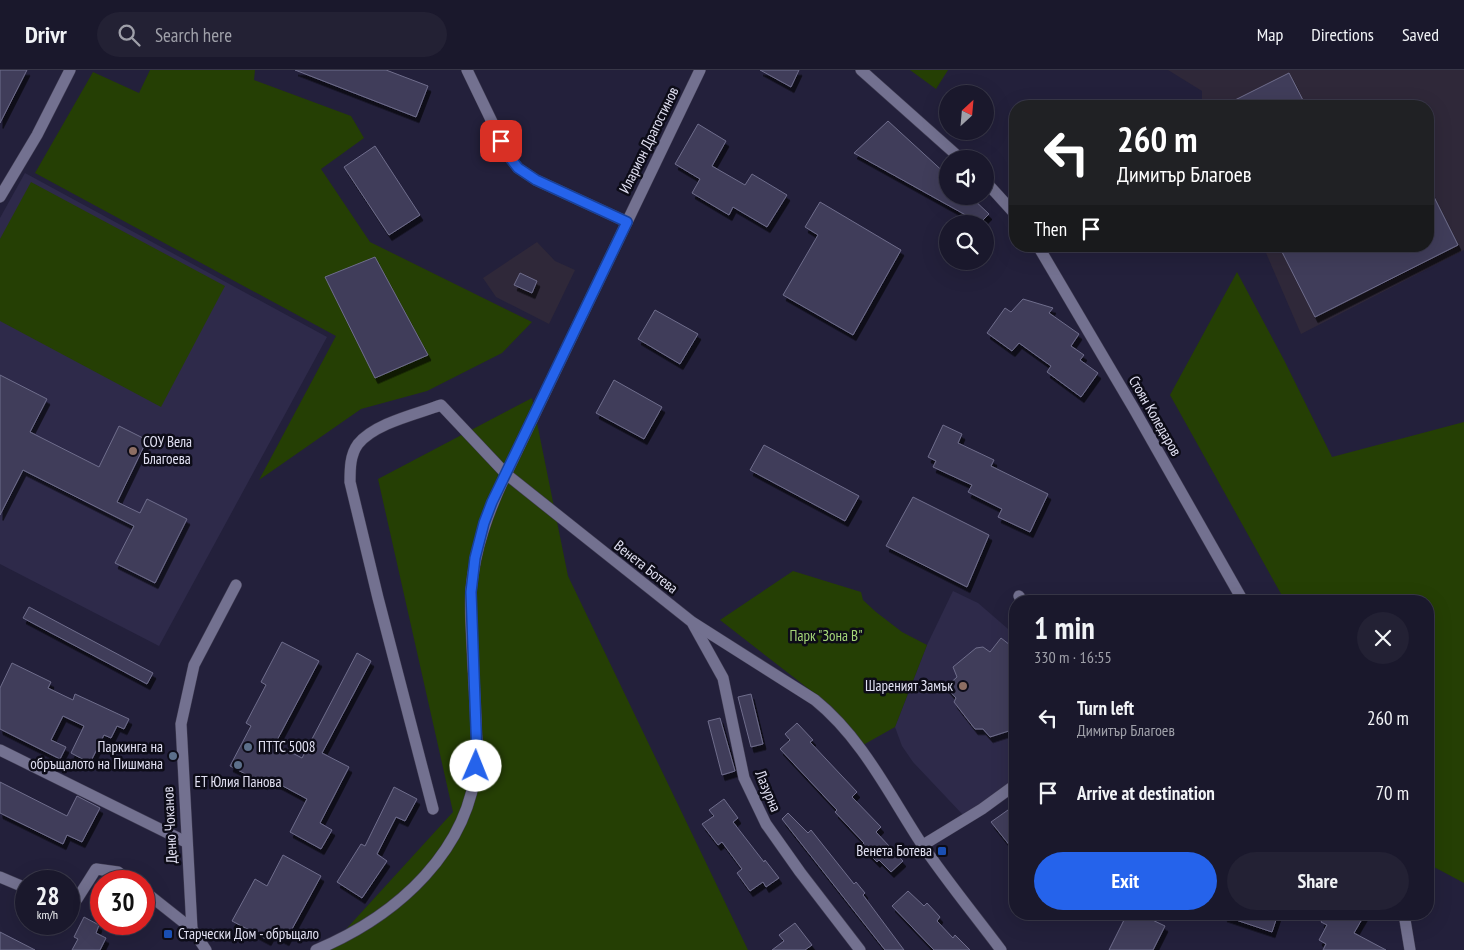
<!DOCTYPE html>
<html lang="en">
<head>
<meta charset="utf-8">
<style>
	body { margin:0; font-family:"PT Sans Narrow",sans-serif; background:#232134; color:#f1f3f6; height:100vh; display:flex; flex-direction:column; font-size:19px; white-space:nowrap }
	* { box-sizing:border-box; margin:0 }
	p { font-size:16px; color:#9fa0a9 }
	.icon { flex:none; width:28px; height:28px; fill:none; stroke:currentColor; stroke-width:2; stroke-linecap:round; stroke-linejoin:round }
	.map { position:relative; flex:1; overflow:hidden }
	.sheet { position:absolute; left:1009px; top:525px; width:425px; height:325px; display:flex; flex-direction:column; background:#1a182c; border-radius:20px; box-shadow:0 5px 20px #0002,0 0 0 1px #383748 }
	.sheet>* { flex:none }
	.top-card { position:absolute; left:1009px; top:30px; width:425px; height:152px; border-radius:20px; box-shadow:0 5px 20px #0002,0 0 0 1px #383748; background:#202124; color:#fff; overflow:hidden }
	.needle { width:32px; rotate:26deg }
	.fabs { position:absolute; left:939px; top:15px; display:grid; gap:10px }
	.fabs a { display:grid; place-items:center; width:55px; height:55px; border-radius:50%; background:#1a182c; box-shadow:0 5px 20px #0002,0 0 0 1px #383748; font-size:25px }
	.speed { position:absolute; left:15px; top:800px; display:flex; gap:10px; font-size:25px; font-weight:700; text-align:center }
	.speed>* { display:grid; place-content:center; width:65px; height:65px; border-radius:50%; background:#1a182c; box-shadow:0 5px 20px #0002,0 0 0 1px #383748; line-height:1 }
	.speed small { font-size:12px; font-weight:400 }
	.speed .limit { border:8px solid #d22; background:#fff; color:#111 }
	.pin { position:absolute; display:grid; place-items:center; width:42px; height:42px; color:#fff; margin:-21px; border-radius:10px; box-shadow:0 2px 8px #0006 }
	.me { position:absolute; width:55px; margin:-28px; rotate:1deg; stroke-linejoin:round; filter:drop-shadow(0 0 4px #0008) }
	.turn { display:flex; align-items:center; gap:18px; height:105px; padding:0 25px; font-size:22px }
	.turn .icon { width:65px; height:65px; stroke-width:2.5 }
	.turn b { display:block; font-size:35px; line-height:42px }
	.then { display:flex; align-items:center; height:48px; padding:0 25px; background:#0003; gap:10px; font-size:19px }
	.round { display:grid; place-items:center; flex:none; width:52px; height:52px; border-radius:26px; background:#232134 }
	.head { display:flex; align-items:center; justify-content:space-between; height:85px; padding:0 25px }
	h1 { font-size:30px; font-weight:800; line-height:38px }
	.cta { display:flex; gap:10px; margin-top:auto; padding:10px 25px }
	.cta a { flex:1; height:58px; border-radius:30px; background:#2563eb; color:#fff; font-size:20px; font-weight:800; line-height:58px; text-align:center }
	.cta a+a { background:#232134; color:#f1f3f6 }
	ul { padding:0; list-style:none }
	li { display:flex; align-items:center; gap:15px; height:75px; padding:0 25px }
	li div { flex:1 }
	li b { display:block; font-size:19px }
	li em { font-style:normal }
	header { display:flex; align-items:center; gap:30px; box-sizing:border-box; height:70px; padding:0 25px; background:#1a182c; border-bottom:1px solid #383748 }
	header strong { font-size:24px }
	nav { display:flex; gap:28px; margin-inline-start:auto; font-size:18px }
	.search { width:350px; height:45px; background:#232134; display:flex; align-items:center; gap:12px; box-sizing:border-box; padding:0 18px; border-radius:28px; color:#9fa0a9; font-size:19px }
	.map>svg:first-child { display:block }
	.commercial { fill:#2f2839 }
	.built { fill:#2e2a4a }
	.green { fill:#253f04 }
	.building { fill:#403e5a; stroke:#6f6d8c; filter:url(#shadow) }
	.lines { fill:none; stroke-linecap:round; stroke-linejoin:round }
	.minor-casing { stroke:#403d53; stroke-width:12 }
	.minor { stroke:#737190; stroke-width:11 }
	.route-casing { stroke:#184099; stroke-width:12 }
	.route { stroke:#2563eb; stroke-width:9 }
	.education-dot { fill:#8d6e63; stroke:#0d0c18; stroke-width:2 }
	.service-dot { fill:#5c6f8a; stroke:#0d0c18; stroke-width:2 }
	.transit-dot { fill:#1a4fb4; stroke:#0d0c18; stroke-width:2 }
	.labels { text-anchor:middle; stroke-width:5; stroke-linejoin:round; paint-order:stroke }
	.street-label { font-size:15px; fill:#e1e0f2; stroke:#0d0c18 }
	.poi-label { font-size:15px; fill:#e1e0f2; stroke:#0d0c18; text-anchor:start }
	.park-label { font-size:15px; fill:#a4d678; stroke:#0d0c18 }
</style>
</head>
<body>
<header>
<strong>Drivr</strong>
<div class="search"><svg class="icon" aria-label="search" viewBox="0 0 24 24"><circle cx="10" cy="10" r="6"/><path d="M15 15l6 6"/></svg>Search here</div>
<nav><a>Map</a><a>Directions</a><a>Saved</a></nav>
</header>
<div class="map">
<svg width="1464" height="880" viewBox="0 0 1464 880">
	<defs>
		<filter id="shadow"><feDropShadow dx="3" dy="5.5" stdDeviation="0" flood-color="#0009"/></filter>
	</defs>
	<rect width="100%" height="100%" fill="#23203b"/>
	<g class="commercial">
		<polygon points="1168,0 1464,0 1464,180 1301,264 1263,176 1428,176 1428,36 1202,36 1202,21"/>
		<polygon points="537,172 555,191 575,200 549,254 496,227 483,208"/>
	</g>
	<g class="built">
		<polygon points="25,103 327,267 159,576 0,494 0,148"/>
		<polygon points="953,521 978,533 1015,565 1015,709 964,746 913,692 902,676 895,657 927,575"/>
	</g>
	<g class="green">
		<polygon points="150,0 255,0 254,10 351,46 364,68 321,99 370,172 532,252 502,283 427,321 361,339 259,410 336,266 35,103 93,2 139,23"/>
		<polygon points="910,0 948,0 936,19"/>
		<polygon points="31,112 225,216 161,337 0,251 0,169"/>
		<polygon points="1237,202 1284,290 1332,387 1464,352 1464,813 1434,797 1428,786 1428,531 1285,531 1170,325"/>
		<polygon points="532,328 568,506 748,880 327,880 453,742 378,409"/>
		<polygon points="793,501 861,522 863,530 876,542 902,562 927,575 895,657 863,675 832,637 720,550"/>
	</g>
	<g class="building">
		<polygon points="0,0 27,0 0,53"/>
		<polygon points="295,0 386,0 428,16 416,47"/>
		<polygon points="760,0 799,0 791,17"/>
		<polygon points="1289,3 1306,36 1223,36"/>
		<polygon points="888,51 948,106 948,126 970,126 989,144 980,153 854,83"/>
		<polygon points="698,54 726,71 712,96 745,115 752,104 787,125 767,157 733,137 729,145 692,123 700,109 675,94"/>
		<polygon points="375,76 420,145 389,165 344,97"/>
		<polygon points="1428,115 1458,175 1315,247 1279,176 1428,176"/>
		<polygon points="820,132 901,180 853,265 783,225 818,165 805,157"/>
		<polygon points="375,187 428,285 375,308 325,207"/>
		<polygon points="520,203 537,211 532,223 514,215"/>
		<polygon points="1023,229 1053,238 1049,243 1079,264 1071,276 1084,285 1080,290 1098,303 1081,327 1047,302 1051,296 1019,273 1012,281 987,263 1005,238 1011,242"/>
		<polygon points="655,240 698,264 680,294 638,269"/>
		<polygon points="0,305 47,329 30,362 99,397 119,356 147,370 117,432 140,443 147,429 187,449 155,513 115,493 134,456 23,400 0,445"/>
		<polygon points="614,310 662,337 644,369 596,343"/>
		<polygon points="943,355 962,364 958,373 994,390 991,396 1048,424 1030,462 998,447 1002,439 968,422 972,415 933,397 936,391 928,387"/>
		<polygon points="764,375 859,426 845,451 750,400"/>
		<polygon points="913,427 989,465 967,517 886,476"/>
		<polygon points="29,537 153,603 147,614 23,548"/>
		<polygon points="1001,568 1015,579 1015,659 990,667 983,659 975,659 954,632 956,628 946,617 957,607 953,597 976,578 983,577 990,582"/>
		<polygon points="282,572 319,591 275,674 302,688 357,583 371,591 322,683 349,697 320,753 332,760 321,779 290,762 307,729 268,708 265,714 230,696 251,656 246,653 266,615 261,612"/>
		<polygon points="12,593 51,612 48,618 73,630 75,624 129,649 124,659 117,656 111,668 104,665 90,693 71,683 84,656 63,646 51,670 66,677 60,689 0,659 0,618"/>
		<polygon points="751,624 763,674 751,677 738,627"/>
		<polygon points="720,648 735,701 722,705 708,651"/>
		<polygon points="797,653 813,670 810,672 857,722 852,727 881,757 876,762 903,791 891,802 879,790 877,792 861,776 864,773 835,742 837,740 780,679 790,670 785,664"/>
		<polygon points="0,712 67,746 77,726 100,738 82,772 67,765 63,774 0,743"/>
		<polygon points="394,717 417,729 405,751 396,747 377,784 387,791 362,828 337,812 361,774 365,776"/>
		<polygon points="724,729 738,748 733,752 764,792 765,790 779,808 766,817 763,812 750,821 737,803 742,799 722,772 718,775 702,754 714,746 709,740"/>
		<polygon points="1015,735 1015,782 991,752"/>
		<polygon points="788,743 808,763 811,760 854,814 856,812 865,823 863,825 904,880 885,880 782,749"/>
		<polygon points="283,785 321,806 286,870 272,863 268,870 232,851 255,809 267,816"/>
		<polygon points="908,821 924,836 927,833 940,847 937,851 953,868 955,865 970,880 934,880 892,836"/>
		<polygon points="1127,844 1140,844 1165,856 1153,880 1109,880"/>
		<polygon points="1225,844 1278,844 1272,862 1224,846"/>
		<polygon points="1325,844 1365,844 1354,863 1386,880 1323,880 1326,874 1319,870 1327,855 1321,852"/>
		<polygon points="84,847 99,855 96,863 106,868 100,880 72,880 78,869 74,867"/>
		<polygon points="795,853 812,875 805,880 772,880 784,871 779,865"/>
		<polygon points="0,862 35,880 0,880"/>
	</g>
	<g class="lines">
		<g class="minor-casing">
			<g id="minor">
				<polyline points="467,0 508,85 518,98 536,110 627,152"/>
				<polyline points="861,0 961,89"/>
				<polyline points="985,111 1015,144"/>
				<polyline points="0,127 37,65 70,0"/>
				<polyline points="1038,176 1134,339 1243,531"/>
				<polyline points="1019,526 1022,531"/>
				<polyline points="693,554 723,608 744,708 766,754 800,802 860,880"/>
				<polyline points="0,680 186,772"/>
				<path d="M433,739L378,528L350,412C350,399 350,385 358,374C375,353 417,344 441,335L506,404L692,552L815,630C862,668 889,724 921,773C946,810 974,844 1001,880"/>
				<polyline points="923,775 982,739 1015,715"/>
				<polyline points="0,807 26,818"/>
				<polyline points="144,821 192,859"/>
				<polyline points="69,835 77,829 96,799 118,802 130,811"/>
				<polyline points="1404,844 1410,880"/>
				<polyline points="206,880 192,859 181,654 194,595 236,515"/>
				<path d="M316,880C397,846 472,780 477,687C478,675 476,664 476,653C475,626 473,599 472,573C471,555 470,537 471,520C475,478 488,442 506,404L700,0"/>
			</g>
		</g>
		<use href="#minor" class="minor"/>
	</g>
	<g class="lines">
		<g class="route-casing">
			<polyline id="route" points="476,696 477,686 471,522 475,488 484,453 492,432 627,152 536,110 518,98 508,85 501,71"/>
		</g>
		<use href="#route" class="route"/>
	</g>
	<g class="education-dot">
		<circle cx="133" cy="381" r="5"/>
		<circle cx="963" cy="616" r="5"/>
	</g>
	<g class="service-dot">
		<circle cx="248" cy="677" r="5"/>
		<circle cx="173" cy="686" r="5"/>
		<circle cx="238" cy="695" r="5"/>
	</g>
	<g class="transit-dot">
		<rect x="937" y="776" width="10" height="10" rx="2.5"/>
		<rect x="163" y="859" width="10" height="10" rx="2.5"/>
	</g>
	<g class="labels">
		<g class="street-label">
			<text transform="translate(649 70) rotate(-64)" y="5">Иларион Драгостинов</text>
			<text transform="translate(1155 346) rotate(60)" y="5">Стоян Коледаров</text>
			<text transform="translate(646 497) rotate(38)" y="5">Венета Ботева</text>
			<text transform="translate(768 721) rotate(67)" y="5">Лазурна</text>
			<text transform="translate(170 755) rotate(-93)" y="5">Деню Чоканов</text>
		</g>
		<g class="poi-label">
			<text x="143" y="377">СОУ Вела<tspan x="143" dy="17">Благоева</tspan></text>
			<text x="953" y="621" text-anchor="end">Шареният Замък</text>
			<text x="163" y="682" text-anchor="end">Паркинга на<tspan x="163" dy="17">обръщалото на Пишмана</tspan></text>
			<text x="258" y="682">ПТТС 5008</text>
			<text x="238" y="717" text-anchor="middle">ЕТ Юлия Панова</text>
			<text x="932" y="786" text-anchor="end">Венета Ботева</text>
			<text x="178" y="869">Старчески Дом - обръщало</text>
		</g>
		<g class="park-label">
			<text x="826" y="571">Парк "Зона В"</text>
		</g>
	</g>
</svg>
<div class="fabs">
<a><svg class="needle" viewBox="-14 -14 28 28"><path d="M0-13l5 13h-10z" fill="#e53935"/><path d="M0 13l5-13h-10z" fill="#9fa0a9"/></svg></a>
<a><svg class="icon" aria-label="sound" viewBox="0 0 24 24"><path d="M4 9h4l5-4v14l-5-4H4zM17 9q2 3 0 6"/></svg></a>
<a><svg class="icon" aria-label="search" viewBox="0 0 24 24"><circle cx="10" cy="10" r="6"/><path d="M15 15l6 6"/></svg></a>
</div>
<div class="speed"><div>28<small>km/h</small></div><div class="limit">30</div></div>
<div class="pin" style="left:501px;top:71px;background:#d93025"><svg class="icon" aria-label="arrive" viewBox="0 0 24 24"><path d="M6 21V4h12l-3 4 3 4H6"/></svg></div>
<svg class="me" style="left:476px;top:696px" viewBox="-20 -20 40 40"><circle r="19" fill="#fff"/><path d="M0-13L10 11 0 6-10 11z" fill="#2563eb"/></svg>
<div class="top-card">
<div class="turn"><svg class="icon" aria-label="left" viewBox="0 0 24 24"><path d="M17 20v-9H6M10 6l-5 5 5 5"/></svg><div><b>260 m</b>Димитър Благоев</div></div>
<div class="then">Then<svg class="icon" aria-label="arrive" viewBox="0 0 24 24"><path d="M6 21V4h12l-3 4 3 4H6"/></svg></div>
</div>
<section class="sheet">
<div class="head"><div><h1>1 min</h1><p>330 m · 16:55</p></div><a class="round"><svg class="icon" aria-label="close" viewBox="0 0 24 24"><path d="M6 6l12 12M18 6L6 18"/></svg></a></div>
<ul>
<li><svg class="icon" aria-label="left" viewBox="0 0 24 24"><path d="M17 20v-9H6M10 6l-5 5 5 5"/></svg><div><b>Turn left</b><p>Димитър Благоев</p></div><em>260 m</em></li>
<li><svg class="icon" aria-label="arrive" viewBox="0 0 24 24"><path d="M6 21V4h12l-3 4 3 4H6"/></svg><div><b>Arrive at destination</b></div><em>70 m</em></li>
</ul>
<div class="cta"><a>Exit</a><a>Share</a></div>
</section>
</div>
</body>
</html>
